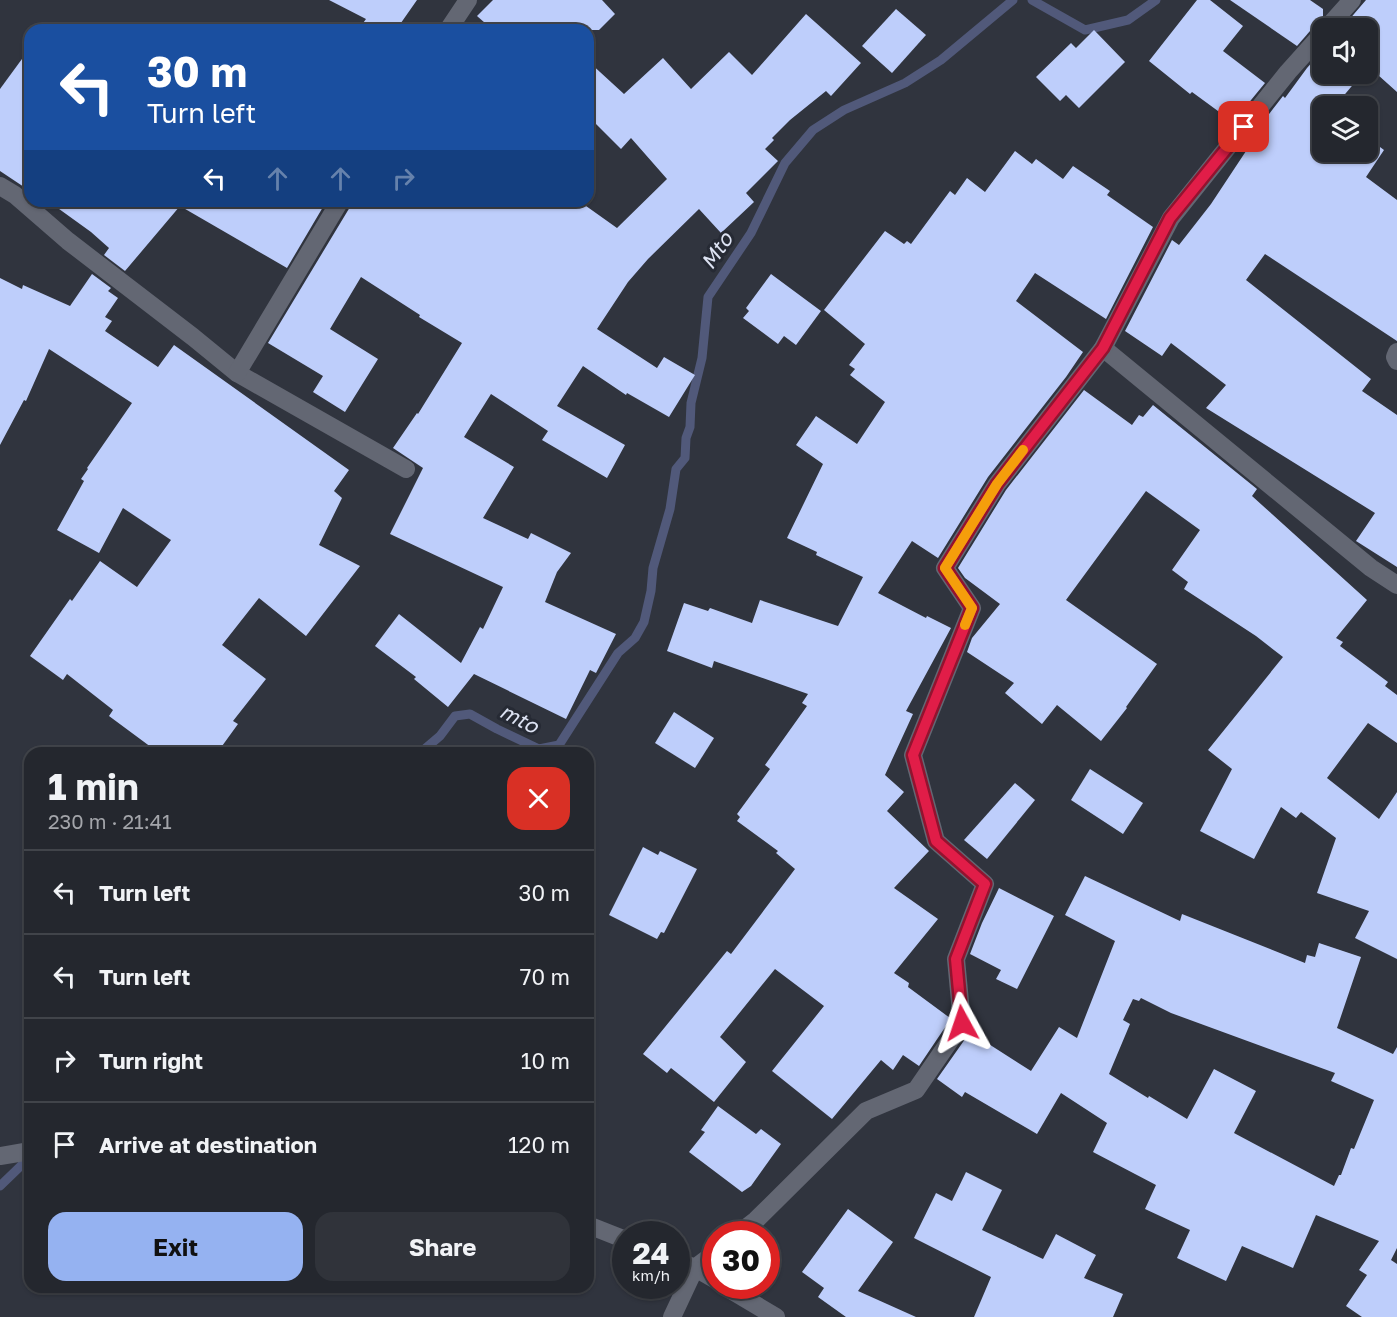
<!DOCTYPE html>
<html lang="en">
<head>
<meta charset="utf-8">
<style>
	body { margin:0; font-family:"Golos Text",sans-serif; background:#30333a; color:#f1f3f6; height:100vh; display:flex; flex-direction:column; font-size:22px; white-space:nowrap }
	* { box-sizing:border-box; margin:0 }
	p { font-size:20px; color:#a3a5aa }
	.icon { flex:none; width:33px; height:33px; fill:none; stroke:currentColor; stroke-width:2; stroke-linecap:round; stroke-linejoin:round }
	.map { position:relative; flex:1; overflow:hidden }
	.panel { position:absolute; left:24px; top:747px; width:570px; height:546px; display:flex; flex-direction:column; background:#24272e; border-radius:18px; box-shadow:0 2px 4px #0004,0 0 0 2px #41444a }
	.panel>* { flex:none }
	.banner { position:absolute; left:24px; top:24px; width:570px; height:183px; border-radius:18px; box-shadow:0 2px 4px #0004,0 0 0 2px #41444a; background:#1a4fa0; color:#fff; overflow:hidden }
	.buttons { position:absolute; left:1312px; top:18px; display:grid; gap:12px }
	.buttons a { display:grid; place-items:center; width:66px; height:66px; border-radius:12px; background:#24272e; box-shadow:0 2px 4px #0004,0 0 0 2px #41444a; font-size:30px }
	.speed { position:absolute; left:612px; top:1221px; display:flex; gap:12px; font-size:30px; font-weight:700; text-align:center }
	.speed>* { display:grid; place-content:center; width:78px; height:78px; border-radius:50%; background:#24272e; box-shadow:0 2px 4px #0004,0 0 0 2px #41444a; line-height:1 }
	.speed small { font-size:15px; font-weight:400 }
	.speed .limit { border:9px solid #d22; background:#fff; color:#111 }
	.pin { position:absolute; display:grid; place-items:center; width:51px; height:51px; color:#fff; margin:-26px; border-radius:12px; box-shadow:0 3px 9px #0006 }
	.me { position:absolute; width:66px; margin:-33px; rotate:355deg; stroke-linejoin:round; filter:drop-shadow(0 0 4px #0008) }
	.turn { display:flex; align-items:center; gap:21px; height:126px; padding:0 24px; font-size:27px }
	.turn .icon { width:78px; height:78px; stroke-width:2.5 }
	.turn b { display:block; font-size:42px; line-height:51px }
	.lanes { display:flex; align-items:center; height:57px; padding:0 24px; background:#0003; justify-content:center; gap:30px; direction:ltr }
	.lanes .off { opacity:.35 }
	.round { display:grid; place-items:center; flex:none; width:63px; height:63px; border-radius:18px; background:#30333a }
	.head { display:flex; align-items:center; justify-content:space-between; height:102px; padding:0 24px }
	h1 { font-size:36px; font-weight:700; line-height:45px }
	.primary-button { display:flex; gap:12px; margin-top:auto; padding:12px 24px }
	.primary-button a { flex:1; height:69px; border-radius:18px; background:#95b2f1; color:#111; font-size:24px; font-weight:700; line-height:69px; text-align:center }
	.primary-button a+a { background:#30333a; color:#f1f3f6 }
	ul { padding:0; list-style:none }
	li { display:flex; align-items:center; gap:18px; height:84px; padding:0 24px; border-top:2px solid #41444a }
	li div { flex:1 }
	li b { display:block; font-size:22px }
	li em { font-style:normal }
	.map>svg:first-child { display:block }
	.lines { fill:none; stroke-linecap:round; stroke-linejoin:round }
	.stream { stroke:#51597a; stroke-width:9 }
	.building { fill:#becefb; fill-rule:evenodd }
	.street { stroke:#636773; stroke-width:18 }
	.route-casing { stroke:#92132f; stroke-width:15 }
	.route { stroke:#e11d48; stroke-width:10 }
	.slow { stroke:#f59e0b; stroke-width:10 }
	.labels { text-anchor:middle; stroke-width:6; stroke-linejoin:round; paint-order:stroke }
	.water-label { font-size:21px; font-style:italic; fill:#dde3f3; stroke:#262a34 }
</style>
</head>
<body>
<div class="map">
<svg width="1397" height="1317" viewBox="0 0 1397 1317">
	<rect width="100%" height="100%" fill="#30343e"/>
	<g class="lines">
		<g class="stream">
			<polyline points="1032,0 1085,30 1128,20 1156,0"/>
			<polyline points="420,753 440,736 455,716 470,714 497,729 539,749 559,745 618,653 635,638 644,622 651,591 653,568 670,509 676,469 685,458 686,438 690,427 691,403 702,358 708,297 751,233 785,163 813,130 844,110 905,83 941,60 1013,0"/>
			<polyline points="0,1186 30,1157"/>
		</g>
	</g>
	<g class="building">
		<polygon points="329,0 417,0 396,30 358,30 366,19"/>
		<polygon points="493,0 602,0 615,14 599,30 493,30 477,16"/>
		<polygon points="1197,0 1210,0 1243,26 1223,51 1265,83 1233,122 1192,92 1190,94 1149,61"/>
		<polygon points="1230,0 1310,0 1323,9 1323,16 1297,46"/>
		<polygon points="1366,0 1397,0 1397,92 1368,66 1368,28 1342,28"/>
		<polygon points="896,9 926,35 892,73 862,46"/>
		<polygon points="806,14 861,63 831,96 826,91 790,120 772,138 774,140 765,149 778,161 746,193 754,202 721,233 699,209 648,259 628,282 597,329 657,368 664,357 695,375 669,417 627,393 626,395 583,366 557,406 625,445 607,478 542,440 548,431 491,394 464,437 514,467 483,518 528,539 531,533 571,553 557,572 545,602 616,634 596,673 590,670 566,719 474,674 448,707 414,679 416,677 375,646 399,614 461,663 480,627 483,629 503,587 390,534 423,468 393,448 417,413 418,414 462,343 419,317 420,315 361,277 330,329 378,359 345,412 313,392 323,376 268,343 350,207 351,201 579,201 617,228 667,179 631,138 621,149 588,116 588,61 624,94 663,58 691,89 729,52 752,75"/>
		<polygon points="1094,30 1125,62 1079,108 1066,95 1060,101 1036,77 1071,43 1076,48"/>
		<polygon points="30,48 30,191 0,171 0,89"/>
		<polygon points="1323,50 1323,74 1362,74 1335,106 1323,106 1323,152 1368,152 1368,138 1384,150 1366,177 1397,200 1397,341 1265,254 1246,280 1371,379 1362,391 1397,415 1397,567 1356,541 1375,513 1206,408 1226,385 1171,343 1162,356 1125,331 1172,240 1179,245 1211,204 1252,142 1249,140 1252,136 1283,96 1285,98 1307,68"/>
		<polygon points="1015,151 1032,164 1036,159 1063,179 1073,166 1110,191 1107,195 1153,227 1106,319 1035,273 1016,301 1083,352 1066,377 988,477 938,558 912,541 878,593 926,618 927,616 951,628 906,711 913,714 885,775 904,792 887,811 929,851 894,888 938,919 894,973 909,983 908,987 950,1018 950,1020 919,1066 903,1055 893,1070 881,1060 832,1119 772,1071 824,1006 775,969 720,1037 746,1062 714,1102 671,1068 667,1073 643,1054 727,951 731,954 795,869 776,853 778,851 737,821 740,817 737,814 770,769 765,765 807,706 802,703 808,694 714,661 712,668 667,651 684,603 708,611 710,608 752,623 760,600 838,626 863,577 816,555 817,552 787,538 823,464 796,445 816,416 857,444 885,402 850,375 855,369 849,365 865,344 824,310 885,231 904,244 907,241 911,244 950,191 955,195 967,178 985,192"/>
		<polygon points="48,201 312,201 323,207 287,268 180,206 125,271 104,255 109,248 91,232"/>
		<polygon points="92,274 111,288 108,291 118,298 105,317 112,321 105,331 158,367 174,345 349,470 334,491 342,498 319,545 360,566 306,636 259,598 222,645 266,679 233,721 238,724 217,753 159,753 109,716 113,710 67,674 63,680 30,656 70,599 72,601 100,561 137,587 171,540 123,508 99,553 57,530 84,481 81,479 88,469 87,468 132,403 49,349 26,401 24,400 0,445 0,278 22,289 23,285 70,306"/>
		<polygon points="771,274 821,311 796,345 784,336 778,344 743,318 749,311 746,308"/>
		<polygon points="1084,390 1132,425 1139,415 1143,417 1153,405 1257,489 1252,496 1367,600 1336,638 1343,642 1340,646 1388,682 1385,686 1397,695 1397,743 1368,723 1327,778 1379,819 1397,792 1397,959 1355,938 1369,911 1317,893 1336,838 1301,812 1296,818 1281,807 1254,859 1200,831 1232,769 1208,750 1283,657 1256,636 1184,589 1188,582 1172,570 1200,530 1146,491 1066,600 1157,664 1126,707 1127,708 1101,741 1057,705 1042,724 1005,693 1014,683 967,652 972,638 1000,604 965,578 958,568 1006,490"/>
		<polygon points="674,712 714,738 695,768 655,743"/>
		<polygon points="1090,769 1143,803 1123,834 1071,800"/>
		<polygon points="1015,783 1035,800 987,859 964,840"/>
		<polygon points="643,847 658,855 660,851 697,869 664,933 661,932 657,939 609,915"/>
		<path d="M1085,876L1180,921L1182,914L1305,963L1307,955L1315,957L1319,943L1361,957L1337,1028L1393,1054L1397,1047V1248L1391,1260L1397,1264V1317H1362L1346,1306L1367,1275L1359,1270L1379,1241L1316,1215L1293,1268L1242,1246L1226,1281L1177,1258L1190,1230L1145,1209L1156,1185L1093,1152L1107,1123L1061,1093L1037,1134L965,1092L962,1097L937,1079L970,1032L1031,1071L1059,1027L1077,1038L1115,941L1065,915ZM1141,998L1171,1013L1335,1073L1331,1081L1374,1100L1354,1149L1351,1148L1341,1175H1339L1334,1186L1234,1133L1256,1091L1214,1069L1187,1119L1149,1096L1148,1098L1109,1074L1130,1024L1123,1020L1133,999L1139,1001Z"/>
		<polygon points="999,888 1054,916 1017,989 996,979 1001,970 970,954 982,923"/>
		<polygon points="718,1106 756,1134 761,1129 781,1144 751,1186 742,1192 689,1152 705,1132 701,1130"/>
		<polygon points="966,1172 1002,1190 982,1230 1043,1259 1056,1234 1096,1255 1084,1278 1123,1294 1113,1317 974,1317 991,1277 914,1238 936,1193 952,1201"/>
		<polygon points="848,1209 893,1242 858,1291 916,1317 846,1317 818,1297 824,1288 802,1272"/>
	</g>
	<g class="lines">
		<g class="street">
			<polyline points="1327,28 1352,0"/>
			<polyline points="448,30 468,0"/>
			<polyline points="0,186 15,195 68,241 193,337 237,373 406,469"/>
			<polyline points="1103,348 1371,568 1397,585"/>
			<polyline points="1397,352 1395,357 1397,361"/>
			<polyline points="237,373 340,201"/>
			<polyline points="0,1156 30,1151"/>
			<polyline points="588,1225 626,1240"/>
			<polyline points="738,1234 756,1220 866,1111 916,1090 962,1023 956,959 985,884 936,841 913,755 972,608 945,568 997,484 1103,348 1171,218 1288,72 1323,33"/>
			<polyline points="676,1260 695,1268 716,1280"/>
			<polyline points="724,1286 776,1317"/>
			<polyline points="672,1317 695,1268 716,1252"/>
		</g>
	</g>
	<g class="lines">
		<g class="route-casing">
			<polyline id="route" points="962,1023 956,959 985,884 936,841 913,755 972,608 945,568 997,484 1103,348 1170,218 1244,127"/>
		</g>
		<use href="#route" class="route"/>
		<polyline class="slow" points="965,625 972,608 945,568 997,484 1023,450"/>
	</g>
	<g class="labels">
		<g class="water-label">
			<text transform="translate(717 251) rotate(-56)" y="7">Mto</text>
			<text transform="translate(519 719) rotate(27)" y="7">mto</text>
		</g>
	</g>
</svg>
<div class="buttons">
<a><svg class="icon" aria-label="sound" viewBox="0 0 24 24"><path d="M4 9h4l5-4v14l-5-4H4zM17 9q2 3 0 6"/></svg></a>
<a><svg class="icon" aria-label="layers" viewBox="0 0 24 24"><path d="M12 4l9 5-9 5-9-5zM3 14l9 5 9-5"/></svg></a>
</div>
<div class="speed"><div>24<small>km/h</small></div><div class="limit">30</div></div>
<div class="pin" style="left:1244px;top:127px;background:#d93025"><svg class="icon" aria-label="arrive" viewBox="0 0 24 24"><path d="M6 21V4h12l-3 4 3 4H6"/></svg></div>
<svg class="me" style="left:962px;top:1023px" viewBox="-20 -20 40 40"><path d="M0-17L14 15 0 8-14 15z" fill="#e11d48" stroke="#fff" stroke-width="4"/></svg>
<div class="banner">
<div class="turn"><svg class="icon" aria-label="left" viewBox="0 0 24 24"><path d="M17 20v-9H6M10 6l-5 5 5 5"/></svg><div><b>30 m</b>Turn left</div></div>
<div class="lanes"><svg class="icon" aria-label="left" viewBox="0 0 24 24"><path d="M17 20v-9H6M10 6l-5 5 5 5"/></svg><svg class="icon off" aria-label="ahead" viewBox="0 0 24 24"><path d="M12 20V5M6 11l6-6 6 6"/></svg><svg class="icon off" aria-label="ahead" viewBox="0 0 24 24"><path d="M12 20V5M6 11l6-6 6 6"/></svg><svg class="icon off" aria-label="right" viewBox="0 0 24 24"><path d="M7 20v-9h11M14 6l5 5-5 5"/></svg></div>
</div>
<section class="panel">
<div class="head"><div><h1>1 min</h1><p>230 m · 21:41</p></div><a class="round" style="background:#d93025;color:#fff"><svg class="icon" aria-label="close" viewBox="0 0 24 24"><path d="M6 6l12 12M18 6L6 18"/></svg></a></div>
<ul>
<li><svg class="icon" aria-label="left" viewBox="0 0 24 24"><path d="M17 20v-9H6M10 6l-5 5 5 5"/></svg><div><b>Turn left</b></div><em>30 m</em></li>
<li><svg class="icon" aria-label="left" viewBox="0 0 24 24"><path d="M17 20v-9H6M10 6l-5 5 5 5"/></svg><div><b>Turn left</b></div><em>70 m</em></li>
<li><svg class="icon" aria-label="right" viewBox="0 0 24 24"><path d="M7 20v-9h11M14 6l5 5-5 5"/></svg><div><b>Turn right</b></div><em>10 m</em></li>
<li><svg class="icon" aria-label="arrive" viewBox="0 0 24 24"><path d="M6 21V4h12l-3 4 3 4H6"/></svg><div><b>Arrive at destination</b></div><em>120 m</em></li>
</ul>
<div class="primary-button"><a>Exit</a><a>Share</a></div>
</section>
</div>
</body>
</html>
